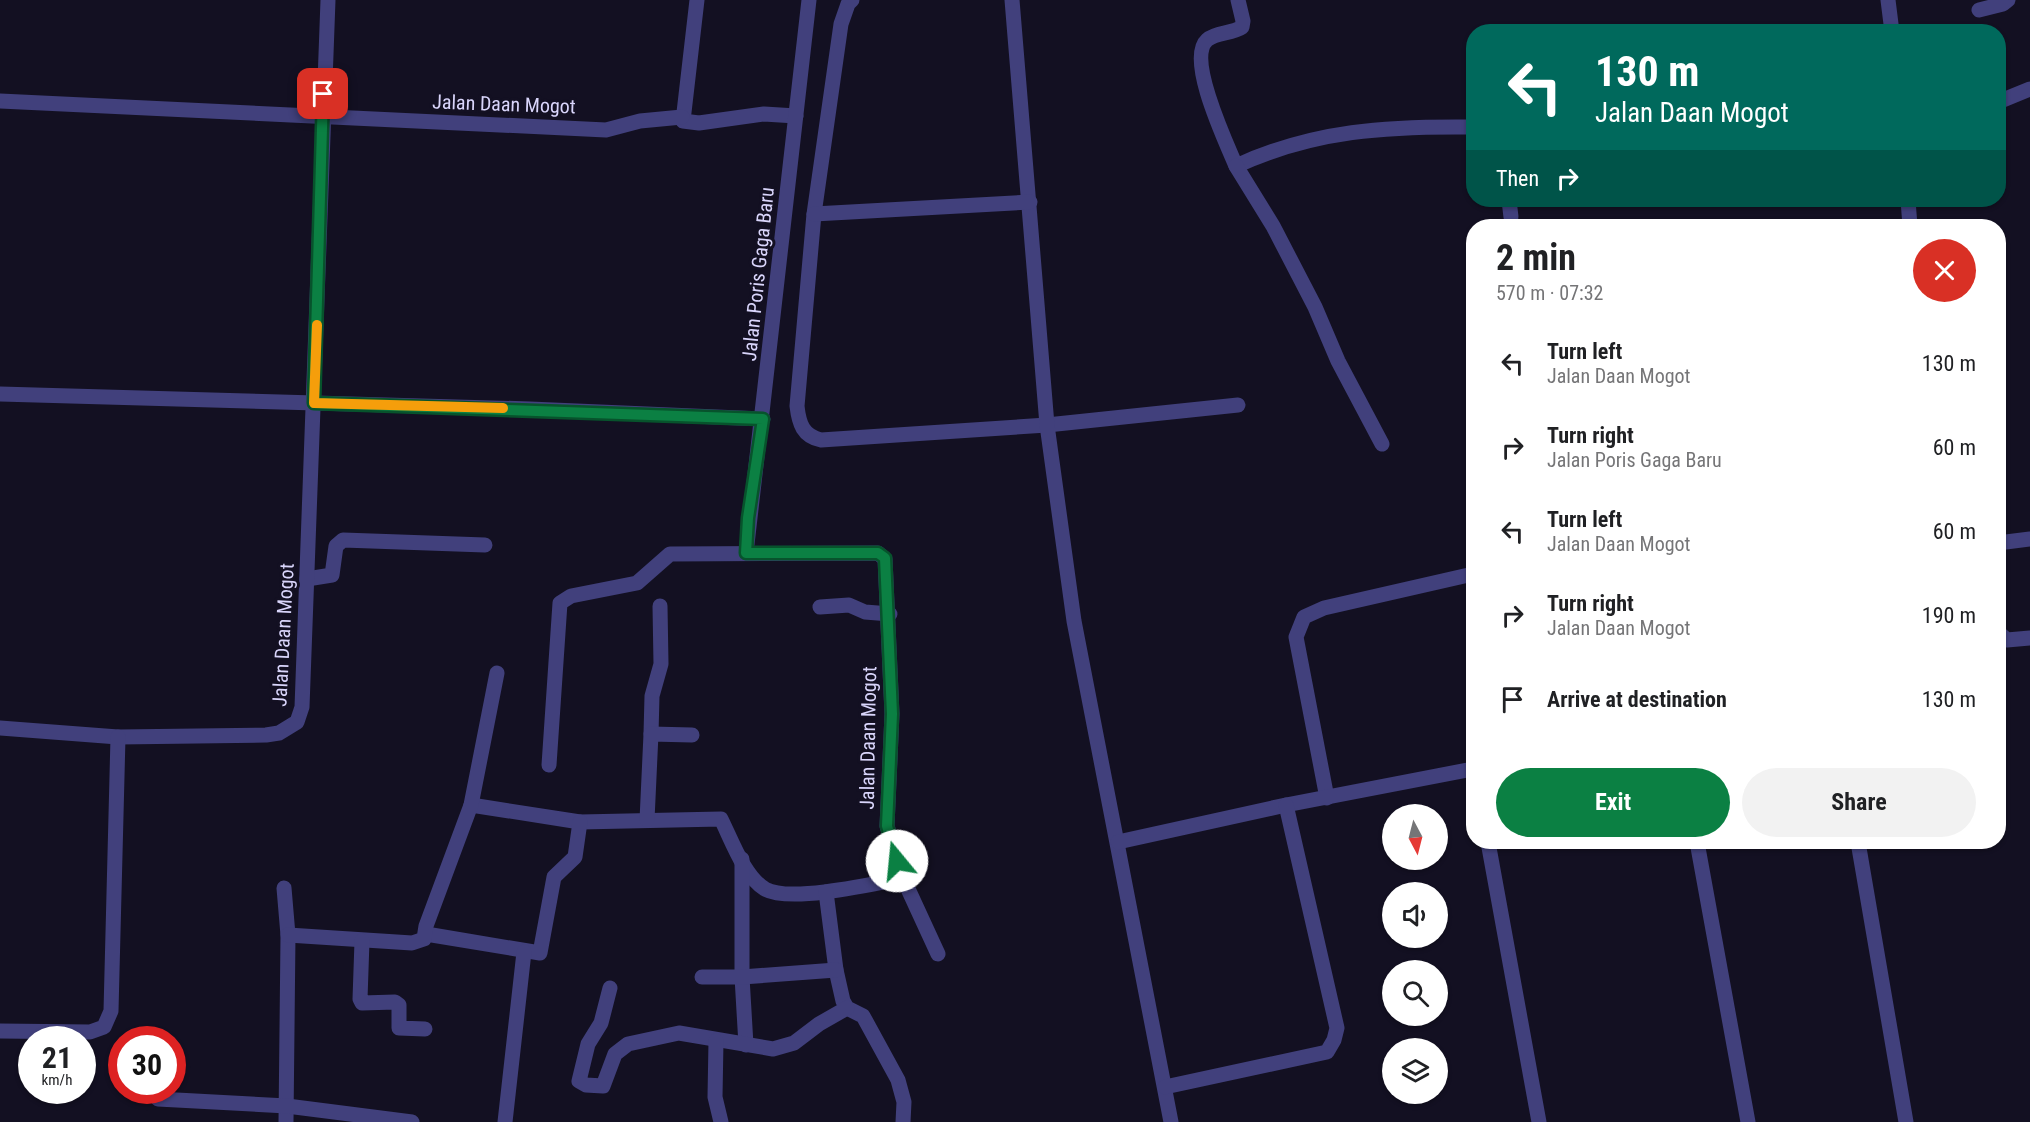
<!DOCTYPE html>
<html lang="en">
<head>
<meta charset="utf-8">
<style>
	body { margin:0; font-family:"Roboto Condensed",sans-serif; background:#f2f2f2; color:#202124; height:100vh; display:flex; flex-direction:column; font-size:22px; white-space:nowrap }
	* { box-sizing:border-box; margin:0 }
	p { font-size:20px; color:#757577 }
	.icon { flex:none; width:33px; height:33px; fill:none; stroke:currentColor; stroke-width:2; stroke-linecap:round; stroke-linejoin:round }
	.map { position:relative; flex:1; overflow:hidden }
	.drawer { position:absolute; left:1466px; top:219px; width:540px; height:630px; display:flex; flex-direction:column; background:#fff; border-radius:24px; box-shadow:0 2px 4px #0004 }
	.drawer>* { flex:none }
	.guide { position:absolute; left:1466px; top:24px; width:540px; height:183px; border-radius:24px; box-shadow:0 2px 4px #0004; background:#00695c; color:#fff; overflow:hidden }
	.needle { width:39px; rotate:173deg }
	.tools { position:absolute; left:1382px; top:804px; display:grid; gap:12px }
	.tools a { display:grid; place-items:center; width:66px; height:66px; border-radius:50%; background:#fff; box-shadow:0 2px 4px #0004; font-size:30px }
	.speed { position:absolute; left:18px; top:1026px; display:flex; gap:12px; font-size:30px; font-weight:700; text-align:center }
	.speed>* { display:grid; place-content:center; width:78px; height:78px; border-radius:50%; background:#fff; box-shadow:0 2px 4px #0004; line-height:1 }
	.speed small { font-size:15px; font-weight:400 }
	.speed .limit { border:9px solid #d22; background:#fff; color:#111 }
	.pin { position:absolute; display:grid; place-items:center; width:51px; height:51px; color:#fff; margin:-26px; border-radius:12px; box-shadow:0 3px 9px #0006 }
	.me { position:absolute; width:66px; margin:-33px; rotate:343deg; stroke-linejoin:round; filter:drop-shadow(0 0 4px #0008) }
	.turn { display:flex; align-items:center; gap:21px; height:126px; padding:0 30px; font-size:27px }
	.turn .icon { width:78px; height:78px; stroke-width:2.5 }
	.turn b { display:block; font-size:42px; line-height:51px }
	.then { display:flex; align-items:center; height:57px; padding:0 30px; background:#0003; gap:12px; font-size:22px }
	.round { display:grid; place-items:center; flex:none; width:63px; height:63px; border-radius:32px; background:#f2f2f2 }
	.overview { display:flex; align-items:center; justify-content:space-between; height:102px; padding:0 30px }
	h1 { font-size:36px; font-weight:700; line-height:45px }
	.cta { display:flex; gap:12px; margin-top:auto; padding:12px 30px }
	.cta a { flex:1; height:69px; border-radius:36px; background:#0b8043; color:#fff; font-size:24px; font-weight:700; line-height:69px; text-align:center }
	.cta a+a { background:#f2f2f2; color:#202124 }
	ul { padding:0; list-style:none }
	li { display:flex; align-items:center; gap:18px; height:84px; padding:0 30px }
	li div { flex:1 }
	li b { display:block; font-size:22px }
	li em { font-style:normal }
	.map>svg:first-child { display:block }
	.lines { fill:none; stroke-linecap:round; stroke-linejoin:round }
	.minor { stroke:#41407c; stroke-width:15 }
	.route-casing { stroke:#07532c; stroke-width:15 }
	.route { stroke:#0b8043; stroke-width:10 }
	.slow { stroke:#f59e0b; stroke-width:10 }
	.labels { text-anchor:middle; stroke-width:6; stroke-linejoin:round; paint-order:stroke }
	.street-label { font-size:20px; fill:#d9d5fb; stroke:#131022 }
</style>
</head>
<body>
<div class="map">
<svg width="2030" height="1122" viewBox="0 0 2030 1122">
	<rect width="100%" height="100%" fill="#131022"/>
	<g class="lines">
		<g class="minor">
			<polyline points="697,0 683,121 699,123 764,114 796,116"/>
			<path d="M852,0L848,4L841,24L814,214L797,406C799,424 803,436 821,440L1047,425L1238,405"/>
			<polyline points="1012,0 1047,425 1074,621 1171,1122"/>
			<path d="M1238,0L1243,21L1242,27C1232,34 1216,32 1207,40C1186,59 1227,144 1236,166C1314,130 1388,126 1473,127"/>
			<polyline points="1888,0 1892,32"/>
			<polyline points="1979,10 2003,4 2008,0"/>
			<polyline points="0,101 606,130 640,121 682,117"/>
			<polyline points="1998,102 2030,89"/>
			<polyline points="1236,166 1273,226 1315,307 1338,361 1382,444"/>
			<polyline points="1509,200 1511,217"/>
			<polyline points="1908,200 1910,226"/>
			<polyline points="814,214 1030,202"/>
			<polyline points="0,394 530,409 763,419"/>
			<polyline points="1998,543 2030,539"/>
			<polyline points="746,553 809,0"/>
			<polyline points="307,579 332,575 336,546 343,540 485,545"/>
			<polyline points="820,607 849,605 865,612 890,614"/>
			<polyline points="1998,632 2007,640 2030,638"/>
			<polyline points="0,728 118,737 266,735 279,733 297,722 302,707 328,0"/>
			<polyline points="651,734 652,696 661,664 660,606"/>
			<polyline points="549,765 560,603 571,596 637,583 670,554 878,553 885,559 892,714 887,826 903,878 938,954"/>
			<polyline points="1327,798 1296,637 1304,617 1324,608 1473,574"/>
			<path d="M471,805L580,822L721,819C732,841 744,876 765,889C790,903 873,884 903,878"/>
			<polyline points="647,820 651,734 692,735"/>
			<polyline points="1118,842 1286,805 1473,769"/>
			<polyline points="1488,842 1539,1122"/>
			<polyline points="1697,842 1748,1122"/>
			<polyline points="1858,842 1906,1122"/>
			<polyline points="742,859 742,977 746,1045"/>
			<polyline points="284,888 288,935 286,1122"/>
			<polyline points="826,892 836,970 843,1001 847,1008 863,1016 898,1080 904,1102 903,1122"/>
			<polyline points="426,934 540,953 554,877 575,857 580,822"/>
			<polyline points="288,935 412,943 424,939 426,926 471,805 497,673"/>
			<polyline points="362,941 360,999 362,1003 395,1002 399,1005 399,1028 425,1029"/>
			<polyline points="702,977 742,977 836,970"/>
			<polyline points="610,988 601,1023 588,1044 579,1081 586,1085 603,1086 615,1054 628,1044 679,1033 773,1049 794,1043 819,1024 847,1008"/>
			<polyline points="0,1031 90,1032 104,1027 111,1011 118,737"/>
			<polyline points="716,1041 715,1097 721,1122"/>
			<polyline points="1165,1087 1327,1052 1334,1040 1337,1028 1286,805"/>
			<polyline points="158,1099 287,1106 412,1122"/>
			<polyline points="505,1122 524,952"/>
		</g>
	</g>
	<g class="lines">
		<g class="route-casing">
			<polyline id="route" points="323,94 314,403 763,419 748,518 746,553 878,553 885,558 892,714 887,826 897,861"/>
		</g>
		<use href="#route" class="route"/>
		<polyline class="slow" points="317,325 314,403 503,408"/>
	</g>
	<g class="labels">
		<g class="street-label">
			<text transform="translate(504 104) rotate(2)" y="7">Jalan Daan Mogot</text>
			<text transform="translate(758 274) rotate(-84)" y="7">Jalan Poris Gaga Baru</text>
			<text transform="translate(283 635) rotate(-87)" y="7">Jalan Daan Mogot</text>
			<text transform="translate(868 738) rotate(-89)" y="7">Jalan Daan Mogot</text>
		</g>
	</g>
</svg>
<div class="tools">
<a><svg class="needle" viewBox="-14 -14 28 28"><path d="M0-13l5 13h-10z" fill="#e53935"/><path d="M0 13l5-13h-10z" fill="#757577"/></svg></a>
<a><svg class="icon" aria-label="sound" viewBox="0 0 24 24"><path d="M4 9h4l5-4v14l-5-4H4zM17 9q2 3 0 6"/></svg></a>
<a><svg class="icon" aria-label="search" viewBox="0 0 24 24"><circle cx="10" cy="10" r="6"/><path d="M15 15l6 6"/></svg></a>
<a><svg class="icon" aria-label="layers" viewBox="0 0 24 24"><path d="M12 4l9 5-9 5-9-5zM3 14l9 5 9-5"/></svg></a>
</div>
<div class="speed"><div>21<small>km/h</small></div><div class="limit">30</div></div>
<div class="pin" style="left:323px;top:94px;background:#d93025"><svg class="icon" aria-label="arrive" viewBox="0 0 24 24"><path d="M6 21V4h12l-3 4 3 4H6"/></svg></div>
<svg class="me" style="left:897px;top:861px" viewBox="-20 -20 40 40"><circle r="19" fill="#fff"/><path d="M0-13L10 11 0 6-10 11z" fill="#0b8043"/></svg>
<div class="guide">
<div class="turn"><svg class="icon" aria-label="left" viewBox="0 0 24 24"><path d="M17 20v-9H6M10 6l-5 5 5 5"/></svg><div><b>130 m</b>Jalan Daan Mogot</div></div>
<div class="then">Then<svg class="icon" aria-label="right" viewBox="0 0 24 24"><path d="M7 20v-9h11M14 6l5 5-5 5"/></svg></div>
</div>
<section class="drawer">
<div class="overview"><div><h1>2 min</h1><p>570 m · 07:32</p></div><a class="round" style="background:#d93025;color:#fff"><svg class="icon" aria-label="close" viewBox="0 0 24 24"><path d="M6 6l12 12M18 6L6 18"/></svg></a></div>
<ul>
<li><svg class="icon" aria-label="left" viewBox="0 0 24 24"><path d="M17 20v-9H6M10 6l-5 5 5 5"/></svg><div><b>Turn left</b><p>Jalan Daan Mogot</p></div><em>130 m</em></li>
<li><svg class="icon" aria-label="right" viewBox="0 0 24 24"><path d="M7 20v-9h11M14 6l5 5-5 5"/></svg><div><b>Turn right</b><p>Jalan Poris Gaga Baru</p></div><em>60 m</em></li>
<li><svg class="icon" aria-label="left" viewBox="0 0 24 24"><path d="M17 20v-9H6M10 6l-5 5 5 5"/></svg><div><b>Turn left</b><p>Jalan Daan Mogot</p></div><em>60 m</em></li>
<li><svg class="icon" aria-label="right" viewBox="0 0 24 24"><path d="M7 20v-9h11M14 6l5 5-5 5"/></svg><div><b>Turn right</b><p>Jalan Daan Mogot</p></div><em>190 m</em></li>
<li><svg class="icon" aria-label="arrive" viewBox="0 0 24 24"><path d="M6 21V4h12l-3 4 3 4H6"/></svg><div><b>Arrive at destination</b></div><em>130 m</em></li>
</ul>
<div class="cta"><a>Exit</a><a>Share</a></div>
</section>
</div>
</body>
</html>
